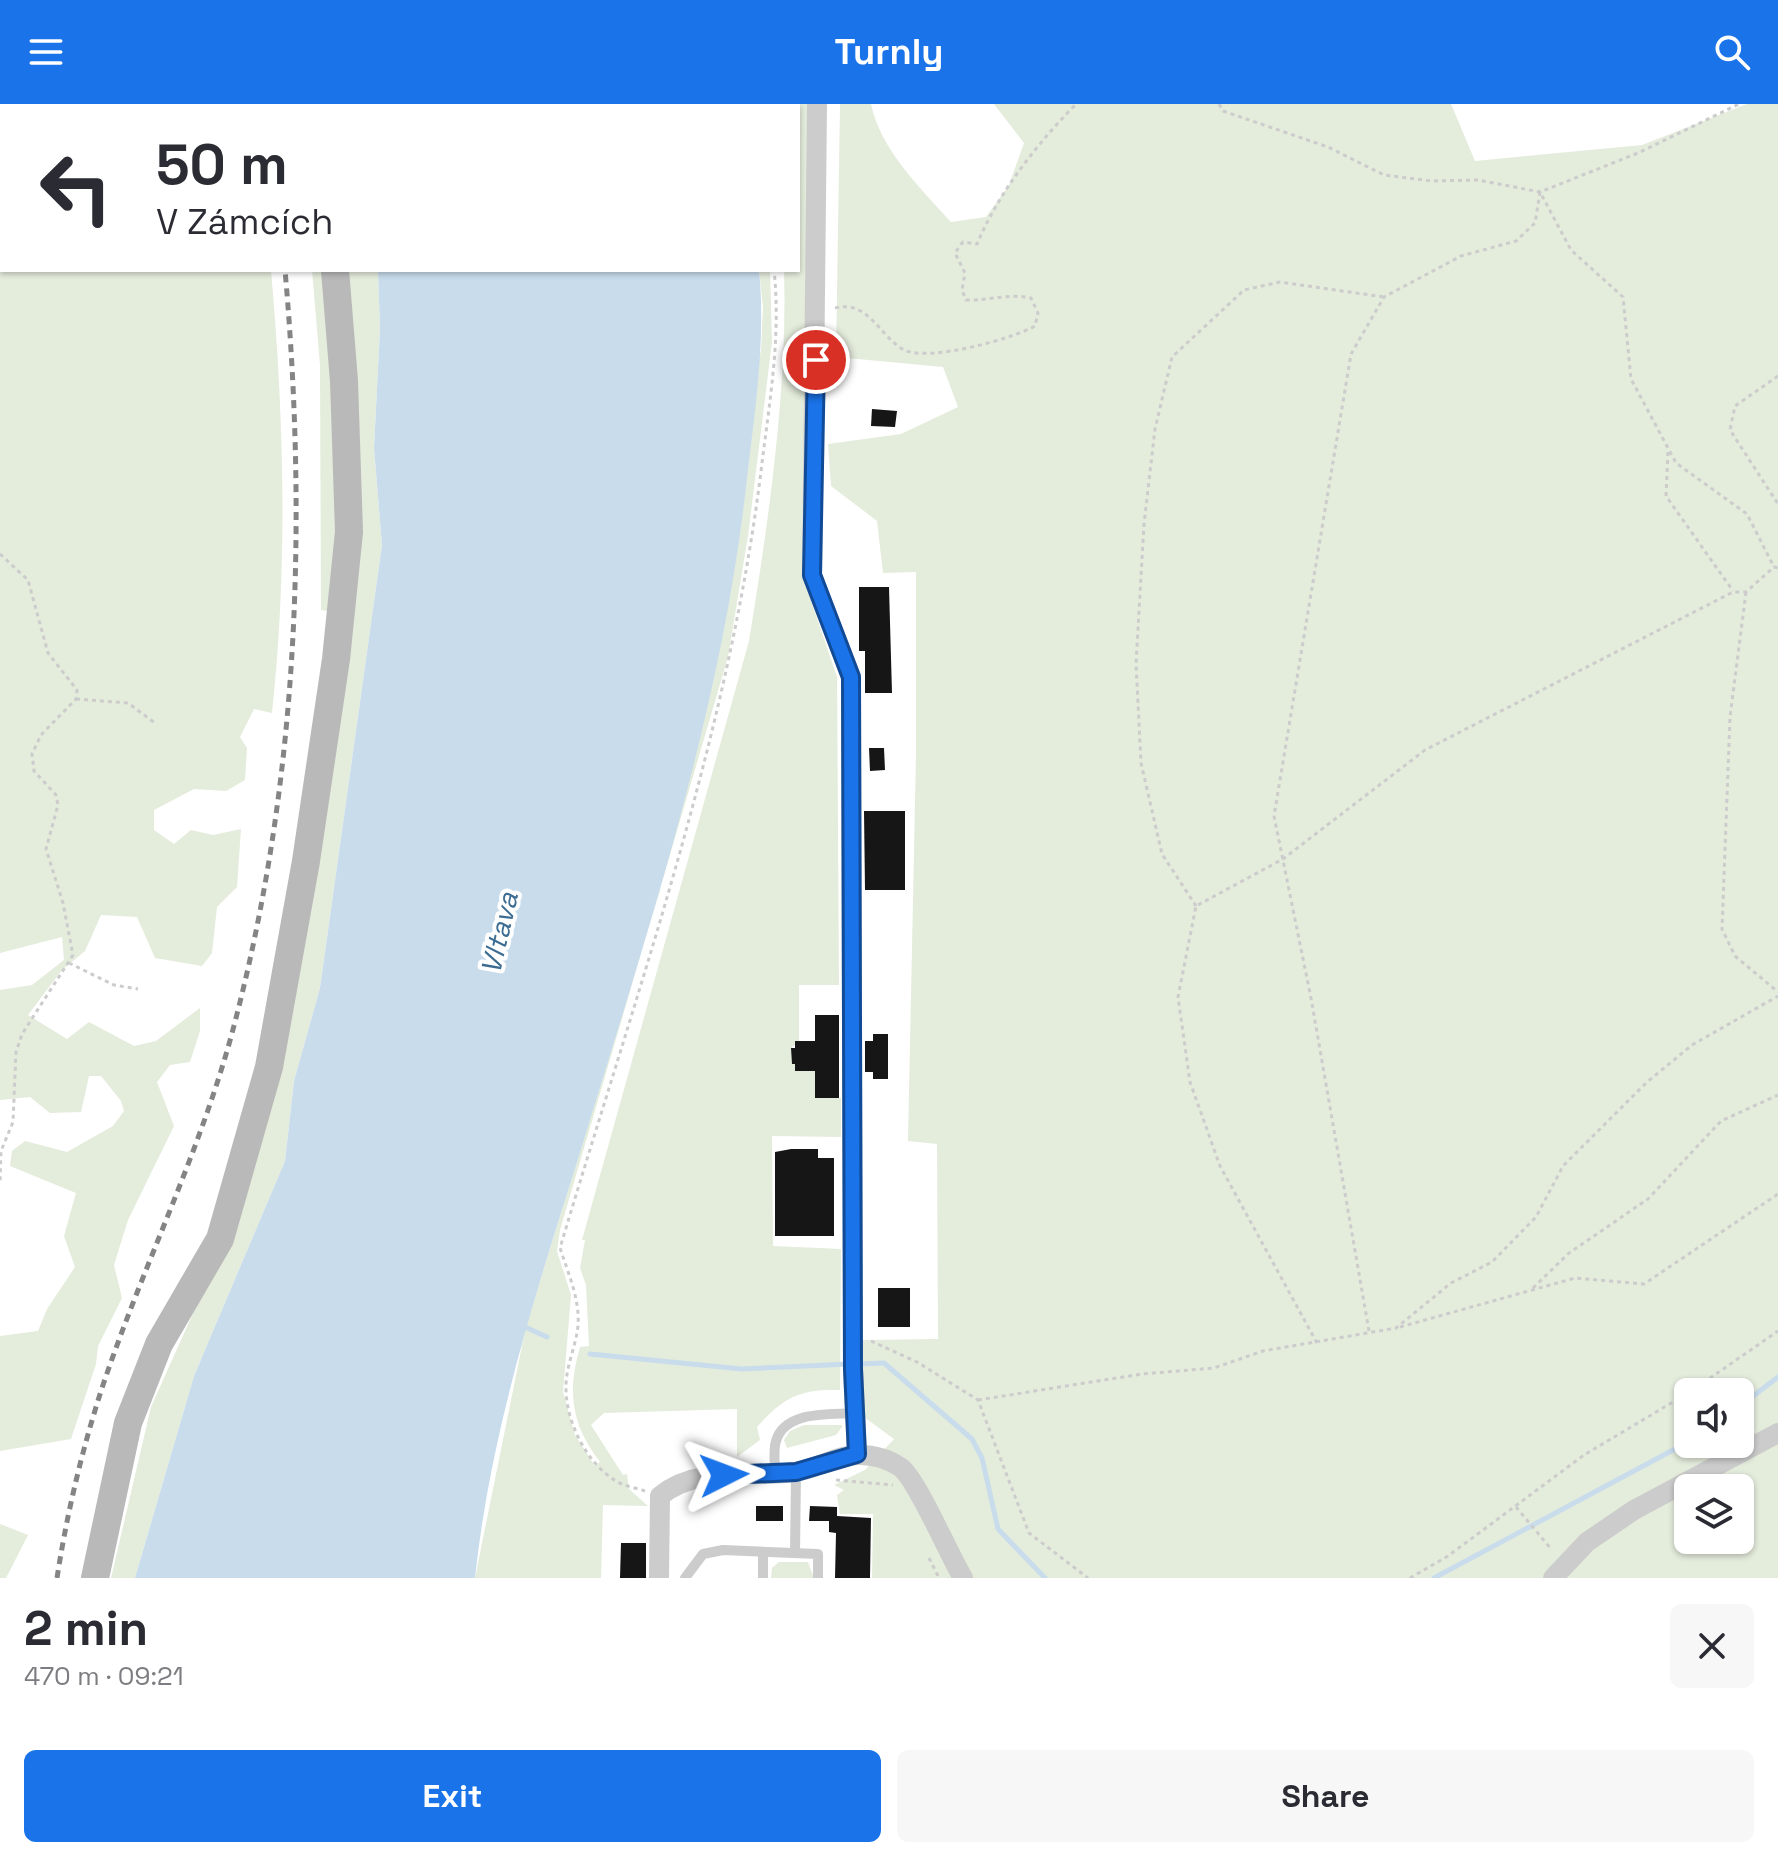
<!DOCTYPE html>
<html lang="en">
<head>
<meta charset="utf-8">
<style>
	body { margin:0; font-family:"Space Grotesk",sans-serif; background:#f7f7f7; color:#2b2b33; height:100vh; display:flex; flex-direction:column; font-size:30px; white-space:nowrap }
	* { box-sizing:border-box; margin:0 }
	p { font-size:26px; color:#7c7c81 }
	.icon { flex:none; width:44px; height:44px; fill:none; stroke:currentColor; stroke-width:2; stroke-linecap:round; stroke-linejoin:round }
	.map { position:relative; height:1474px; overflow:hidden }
	.panel { display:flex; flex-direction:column; background:#fff; flex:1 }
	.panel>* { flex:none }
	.hud { position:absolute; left:0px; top:0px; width:800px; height:168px; box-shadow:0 2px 6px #0004; background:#fff; color:#2b2b33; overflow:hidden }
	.tools { position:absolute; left:1674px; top:1274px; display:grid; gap:16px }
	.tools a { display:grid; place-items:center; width:80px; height:80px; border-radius:12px; background:#fff; box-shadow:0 2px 6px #0004; font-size:40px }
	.pin { position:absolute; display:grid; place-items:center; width:68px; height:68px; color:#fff; margin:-34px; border:4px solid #fff; border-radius:50%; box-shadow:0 2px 8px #0007 }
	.me { position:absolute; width:88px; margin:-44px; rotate:87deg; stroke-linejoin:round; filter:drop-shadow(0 0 6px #0008) }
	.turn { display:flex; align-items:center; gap:28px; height:168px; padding:0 24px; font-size:36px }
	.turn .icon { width:104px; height:104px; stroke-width:2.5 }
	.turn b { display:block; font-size:56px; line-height:68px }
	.round { display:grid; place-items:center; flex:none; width:84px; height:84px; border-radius:12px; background:#f7f7f7 }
	.head { display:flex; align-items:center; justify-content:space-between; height:136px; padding:0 24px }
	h1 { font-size:48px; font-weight:800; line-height:60px }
	.button { display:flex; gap:16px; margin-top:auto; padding:16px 24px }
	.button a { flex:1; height:92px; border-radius:12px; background:#1a73e8; color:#fff; font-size:32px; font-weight:800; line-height:92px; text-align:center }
	.button a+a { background:#f7f7f7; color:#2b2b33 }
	header { display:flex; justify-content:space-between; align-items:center; height:104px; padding:0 24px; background:#1a73e8; color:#fff; font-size:36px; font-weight:800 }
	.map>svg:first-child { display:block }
	.green { fill:#e4ecdc; fill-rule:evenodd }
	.water { fill:#c8dcec }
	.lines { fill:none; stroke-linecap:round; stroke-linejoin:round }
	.stream { stroke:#c8dcec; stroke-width:5 }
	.building { fill:#161616 }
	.path { stroke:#ccc; stroke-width:3; stroke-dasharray:4 4; stroke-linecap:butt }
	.lane { stroke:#ccc; stroke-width:10 }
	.street { stroke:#ccc; stroke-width:20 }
	.secondary { stroke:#b9b9b9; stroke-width:28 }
	.rail { stroke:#848484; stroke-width:5; stroke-dasharray:8 6; stroke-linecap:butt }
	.route-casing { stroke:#114b97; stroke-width:20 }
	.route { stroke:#1a73e8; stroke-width:14 }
	.labels { text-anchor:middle; stroke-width:8; stroke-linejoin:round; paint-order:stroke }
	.water-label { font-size:28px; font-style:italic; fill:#3c6c91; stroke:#fff }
</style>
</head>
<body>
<header><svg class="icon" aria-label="menu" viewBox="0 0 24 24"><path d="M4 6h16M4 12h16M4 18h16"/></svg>Turnly<svg class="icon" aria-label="search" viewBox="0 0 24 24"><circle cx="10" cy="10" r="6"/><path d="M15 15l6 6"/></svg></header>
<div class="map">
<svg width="1778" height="1474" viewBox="0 0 1778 1474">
	<rect width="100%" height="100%" fill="#fff"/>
	<g class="green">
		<path d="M0,0H246L2,2V166H271C284,313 288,462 272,609L254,605L240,633L247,644L245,676L226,687L194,685L154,706V726L174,740L191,726L213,731L241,725L237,783L217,803L212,849L202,862L155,854L137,813L101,811L85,847L61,867L28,911L67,935L89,918L134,942L156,937L200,904V927L190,958L170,961L157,978L174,1022L128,1116L114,1161L122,1194L98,1242L96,1260L71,1335L0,1347V1232L38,1227L47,1205L75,1163L64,1132L76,1089L10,1062L12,1047L25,1037L67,1048L113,1022L124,1007L121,997L101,972H89L81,1008L50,1009L30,993L0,996V886L32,881L64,856L62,833L0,849Z"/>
		<path d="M768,0H808L802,470L837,573L839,881H799V937L791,944L792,960H795L796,967H815V994H841V1033L772,1032L773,1142L841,1145L840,1286C799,1285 784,1293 757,1323L760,1336L737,1353V1305L604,1309L591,1321L623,1371L627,1370L629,1385L648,1402L603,1401L601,1474H475L526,1222L660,787L761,246L763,203L759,166H770L772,238L748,432L728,553L560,1126L557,1147L571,1191L563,1288L575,1331L595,1362L600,1358C571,1320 567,1288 580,1243L589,1242L586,1181L580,1164L585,1136H582L749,537C768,421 788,284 784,166H798V2Z"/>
		<path d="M840,0H871C880,45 921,85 951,118L986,113L1009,81L1024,39L994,0H1451L1475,57L1642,41L1747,0H1778V1474H872L873,1410H840L837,1391L844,1386L834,1381L865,1366L894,1335L864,1313L861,1236L938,1235L937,1040L908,1037L916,650V468L883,469L877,417L831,382L828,340L901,330L958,303L943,263L836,253ZM1688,1288H1740V1340H1688ZM1688,1384H1740V1436H1688Z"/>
		<polygon points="312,166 324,166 339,390 333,508 321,506 320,261"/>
		<polygon points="344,166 378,166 380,225 374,344 382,441 320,884 294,977 285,1057 194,1272 135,1474 111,1474 151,1303 242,1100 282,966 349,557"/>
		<polygon points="804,1321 842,1321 842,1323 836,1331 787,1344 784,1336 790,1327"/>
		<polygon points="0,1420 28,1431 6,1474 0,1474"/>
		<polygon points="779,1458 808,1458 814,1474 771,1474 772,1464"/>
	</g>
	<g class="water">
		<polygon points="380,0 742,0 743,2 380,2"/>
		<path d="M378,166H759C766,236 755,305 747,374C722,607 646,832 578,1055C535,1191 490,1331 475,1474H135L194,1272L285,1057L294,977L320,884L382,441L374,344L380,225Z"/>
	</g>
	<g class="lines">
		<g class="stream">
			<polyline points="523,1222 547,1233"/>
			<polyline points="590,1250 742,1265 849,1260"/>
			<polyline points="859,1260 884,1259 972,1335 982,1354 998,1425 1045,1474"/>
			<polyline points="1740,1302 1778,1273"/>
			<polyline points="1434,1474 1688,1338"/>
		</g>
	</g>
	<g class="building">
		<polygon points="872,305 897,307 895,323 871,322"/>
		<polygon points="859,483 889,483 892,589 865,589 865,547 859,547"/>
		<polygon points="869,644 884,644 885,666 870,667"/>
		<polygon points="864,707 905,707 905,786 865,786"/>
		<polygon points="815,911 839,911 839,994 815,994 815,967 795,967 795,960 792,960 791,944 795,944 795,937 815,937"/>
		<polygon points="873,930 888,930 888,975 873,975 873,968 865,968 865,937 873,937"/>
		<polygon points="791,1045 818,1045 818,1054 834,1054 834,1132 775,1132 775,1048"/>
		<rect x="878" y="1184" width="32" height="39"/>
		<rect x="756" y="1402" width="27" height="15"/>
		<polygon points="810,1402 837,1403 837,1412 871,1414 870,1474 835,1474 836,1429 829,1428 829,1417 809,1417"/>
		<polygon points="621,1439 646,1439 646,1474 620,1474"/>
	</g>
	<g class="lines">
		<g class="path">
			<polyline points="757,0 757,2"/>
			<polyline points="1219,0 1223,7 1328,43 1384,71 1431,77 1478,76 1540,88 1638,49 1739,0"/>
			<path d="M835,204C868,195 880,233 904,246C929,258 1012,235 1035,222L1038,209L1031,194C1008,189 989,197 966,196L962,186L965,169L955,149L963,138L977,140C999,88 1036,41 1076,0"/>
			<polyline points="1778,272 1735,302 1730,326 1778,400"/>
			<polyline points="1668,348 1666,392 1733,487"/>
			<polyline points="0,450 28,476 48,549 77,586 76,595 41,631 32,650 34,667 56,691 58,701 46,745 63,799 73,851 22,930 16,948 13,1018 1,1047 0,1079"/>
			<polyline points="1746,488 1730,613 1722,825 1735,852 1778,888"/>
			<polyline points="76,595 128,599 155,619"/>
			<polyline points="1196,802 1162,750 1141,659 1136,560 1144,420 1155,325 1172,253 1244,186 1280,178 1384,193"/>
			<polyline points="69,859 114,881 138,885"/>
			<polyline points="1533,1184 1569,1149 1648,1095 1721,1017 1778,991"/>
			<polyline points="1400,1223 1575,1174 1644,1180 1778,1090"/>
			<polyline points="1369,1227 1311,894 1274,712 1351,250 1384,193 1461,152 1516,137 1535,119 1540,88 1571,146 1623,193 1631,275 1676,359 1747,410 1774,463"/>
			<polyline points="871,1237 917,1258 978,1296 1029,1429 1088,1474"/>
			<polyline points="1317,1239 1220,1062 1190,978 1178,893 1196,802 1283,755 1425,646 1733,488 1746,488 1774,463 1778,464"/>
			<polyline points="1690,1288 1778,1227"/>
			<polyline points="978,1296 1142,1270 1214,1264 1263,1247 1396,1224 1451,1179 1492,1158 1536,1113 1563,1062 1646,979 1692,941 1778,892"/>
			<polyline points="836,1376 893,1381"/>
			<path d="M645,1387C636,1384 624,1382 616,1377C586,1359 565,1316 566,1282C566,1262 576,1242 578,1222C580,1195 568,1169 560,1144C637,886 730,628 762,359C770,295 781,230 774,166"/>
			<polyline points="1516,1403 1552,1446"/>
			<polyline points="929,1454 939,1474"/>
			<polyline points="1410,1474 1448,1452 1584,1351 1688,1289"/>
		</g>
		<g class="lane">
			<path d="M775,1369C775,1359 773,1346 776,1337C785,1306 830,1311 855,1309"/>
			<polyline points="763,1448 763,1474"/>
			<polyline points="795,1449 796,1368"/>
			<polyline points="685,1474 703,1450 723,1446 818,1450 818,1474"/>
		</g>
		<g class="street">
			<polyline points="817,0 812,471 851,573 853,1265 857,1350"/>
			<path d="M659,1474L660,1392C698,1361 748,1374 795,1368C816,1365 839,1350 860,1351C874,1351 888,1355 900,1363C916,1373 949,1451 963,1474"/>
			<polyline points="1553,1474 1587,1438 1634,1406 1778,1329"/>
		</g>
		<g class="secondary">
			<polyline points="314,0 314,2"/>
			<polyline points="95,1474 128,1319 159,1240 220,1135 269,963 306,757 336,555 349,428 344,277 335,166"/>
		</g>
		<g class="rail">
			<polyline points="272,0 273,2"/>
			<path d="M57,1474C67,1409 82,1346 102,1284C144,1158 205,1039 237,910C299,667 307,415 285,166"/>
		</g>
	</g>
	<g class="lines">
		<g class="route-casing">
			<polyline id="route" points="724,1371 796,1368 857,1350 853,1265 851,573 812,471 816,256"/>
		</g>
		<use href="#route" class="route"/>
	</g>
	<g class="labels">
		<g class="water-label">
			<text transform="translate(499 829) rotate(-77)" y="10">Vltava</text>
		</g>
	</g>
</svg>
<div class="tools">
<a><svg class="icon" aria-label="sound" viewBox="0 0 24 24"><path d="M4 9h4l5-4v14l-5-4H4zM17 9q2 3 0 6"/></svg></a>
<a><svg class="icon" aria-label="layers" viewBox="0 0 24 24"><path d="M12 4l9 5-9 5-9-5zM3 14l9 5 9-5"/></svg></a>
</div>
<div class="pin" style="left:816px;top:256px;background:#d93025"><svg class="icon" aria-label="arrive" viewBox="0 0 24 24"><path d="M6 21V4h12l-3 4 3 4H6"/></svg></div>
<svg class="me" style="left:724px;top:1371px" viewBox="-20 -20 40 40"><path d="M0-17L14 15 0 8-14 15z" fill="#1a73e8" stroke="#fff" stroke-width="4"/></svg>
<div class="hud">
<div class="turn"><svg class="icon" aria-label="left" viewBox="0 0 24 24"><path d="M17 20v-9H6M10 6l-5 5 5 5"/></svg><div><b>50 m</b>V Zámcích</div></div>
</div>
</div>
<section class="panel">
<div class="head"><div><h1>2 min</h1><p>470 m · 09:21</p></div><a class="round"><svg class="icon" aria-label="close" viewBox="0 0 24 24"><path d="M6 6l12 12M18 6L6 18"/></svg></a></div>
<div class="button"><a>Exit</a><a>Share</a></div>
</section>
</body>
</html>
